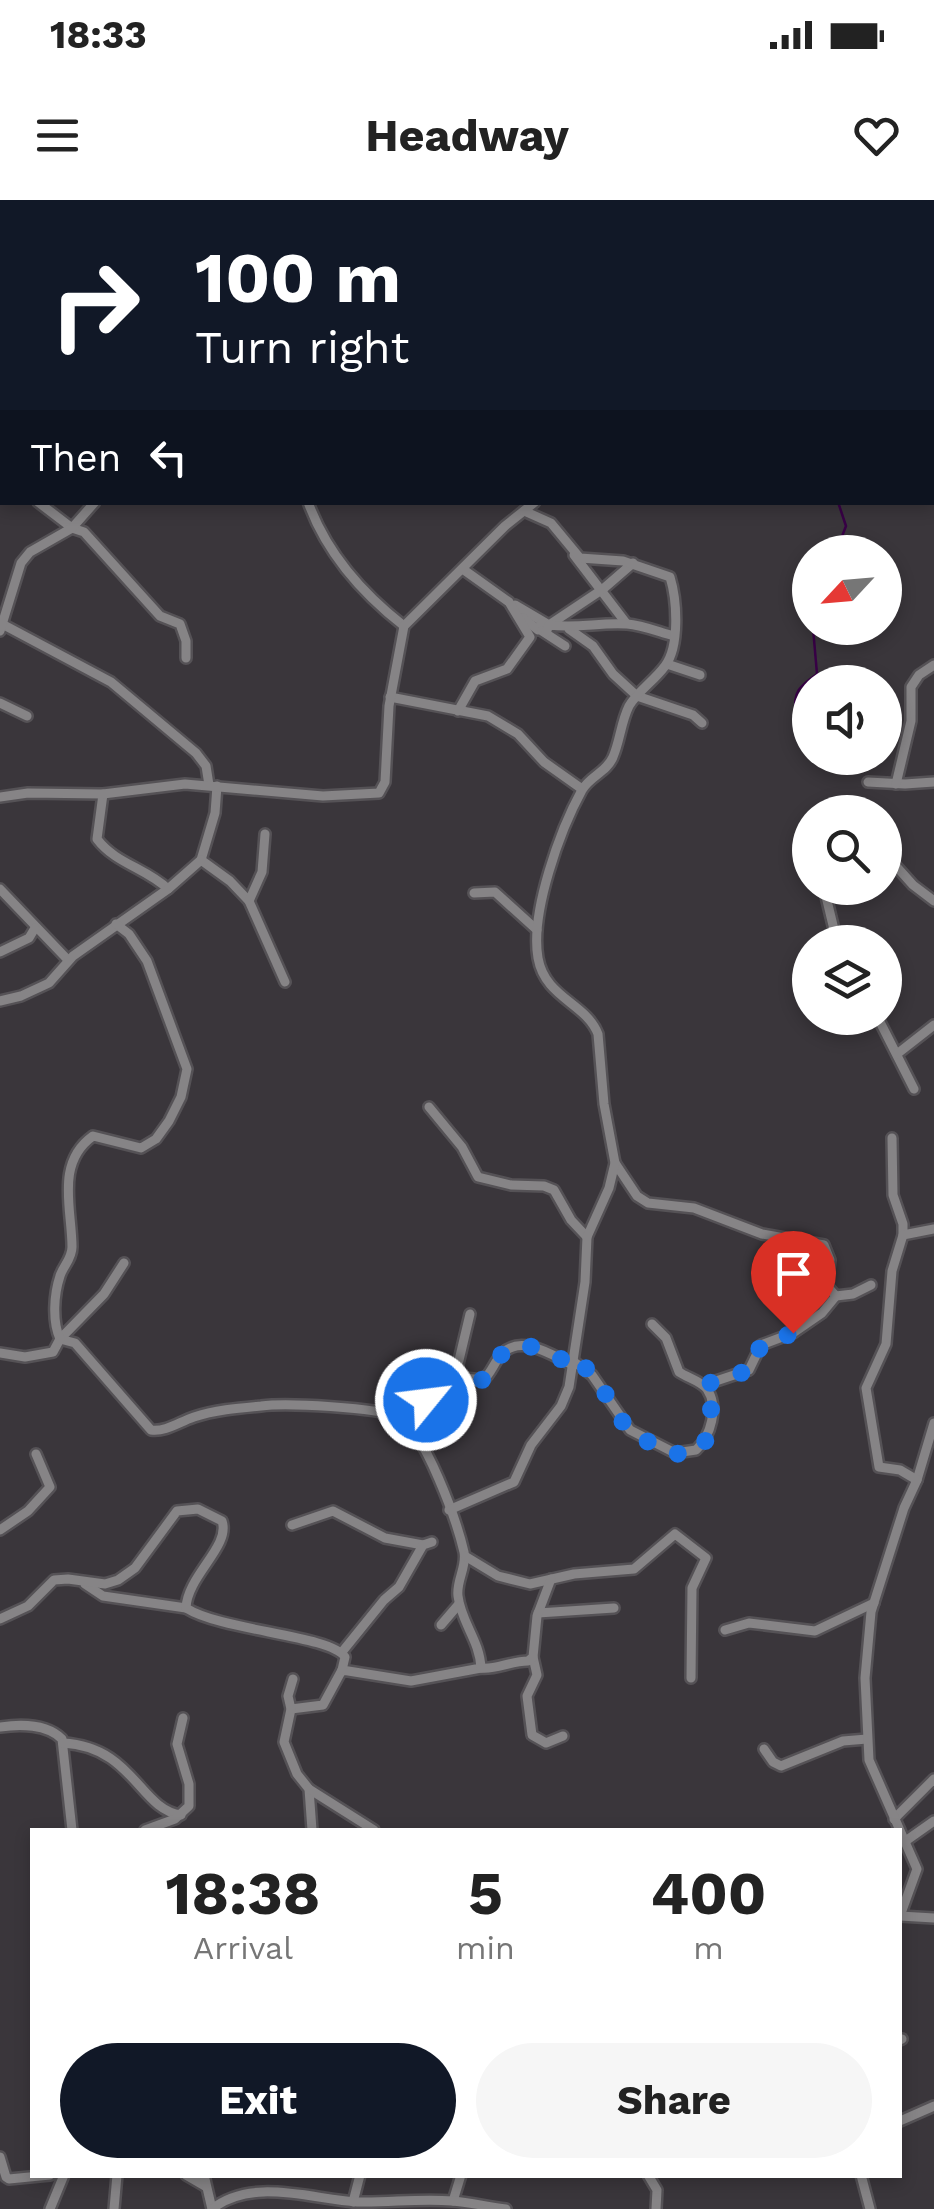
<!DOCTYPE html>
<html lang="en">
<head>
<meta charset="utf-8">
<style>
	body { margin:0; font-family:"Work Sans",sans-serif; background:#f6f6f6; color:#222; height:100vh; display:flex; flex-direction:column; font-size:38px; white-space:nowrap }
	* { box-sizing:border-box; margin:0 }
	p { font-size:32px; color:#767676 }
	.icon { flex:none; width:55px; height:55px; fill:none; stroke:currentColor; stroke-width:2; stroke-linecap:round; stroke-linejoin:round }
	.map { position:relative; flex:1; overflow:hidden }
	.details { position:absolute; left:30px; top:1628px; width:872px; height:350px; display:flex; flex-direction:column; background:#fff; border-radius:0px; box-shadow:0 5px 15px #0003 }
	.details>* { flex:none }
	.hud { position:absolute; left:0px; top:0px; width:935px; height:305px; box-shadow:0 5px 15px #0003; background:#111827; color:#fff; overflow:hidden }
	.needle { width:65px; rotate:244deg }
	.controls { position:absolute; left:792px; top:335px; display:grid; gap:20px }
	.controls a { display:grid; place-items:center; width:110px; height:110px; border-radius:50%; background:#fff; box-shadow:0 5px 15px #0003; font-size:50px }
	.pin { position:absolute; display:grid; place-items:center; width:85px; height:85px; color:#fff; margin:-102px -42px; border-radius:50% 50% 50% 0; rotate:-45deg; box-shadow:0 0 10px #0007 }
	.pin .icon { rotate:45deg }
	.me { position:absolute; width:110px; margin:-55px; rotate:61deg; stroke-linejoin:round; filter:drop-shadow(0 0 8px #0008) }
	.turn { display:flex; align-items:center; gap:35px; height:210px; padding:0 30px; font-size:45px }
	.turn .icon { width:130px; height:130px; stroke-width:2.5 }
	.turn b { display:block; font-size:70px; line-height:85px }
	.then { display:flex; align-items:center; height:95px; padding:0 30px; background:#0003; gap:20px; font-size:38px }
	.eta { display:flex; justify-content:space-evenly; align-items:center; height:170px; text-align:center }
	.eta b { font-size:60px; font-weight:700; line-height:70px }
	.cta { display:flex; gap:20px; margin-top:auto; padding:20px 30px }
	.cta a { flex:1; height:115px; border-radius:60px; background:#111827; color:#fff; font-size:40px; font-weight:700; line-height:115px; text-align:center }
	.cta a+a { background:#f6f6f6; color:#222 }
	.status { display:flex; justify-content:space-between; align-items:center; height:70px; padding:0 50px; background:#fff; direction:ltr }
	.status svg { height:28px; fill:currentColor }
	header { display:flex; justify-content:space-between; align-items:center; height:130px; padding:0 30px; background:#fff; font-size:45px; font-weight:700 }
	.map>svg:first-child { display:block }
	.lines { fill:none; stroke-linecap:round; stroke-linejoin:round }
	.stream { stroke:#380046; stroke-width:2.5 }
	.river { stroke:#380046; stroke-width:15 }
	.minor-casing { stroke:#555256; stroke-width:14 }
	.minor { stroke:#868486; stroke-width:9 }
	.route { stroke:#1a73e8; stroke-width:18; stroke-dasharray:0 32.4 }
</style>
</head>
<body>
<div class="status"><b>18:33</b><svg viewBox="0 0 49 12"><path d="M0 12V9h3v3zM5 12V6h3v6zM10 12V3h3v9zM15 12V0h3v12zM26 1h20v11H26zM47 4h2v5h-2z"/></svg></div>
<header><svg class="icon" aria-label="menu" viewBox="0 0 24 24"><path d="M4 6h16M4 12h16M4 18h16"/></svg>Headway<svg class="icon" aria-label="heart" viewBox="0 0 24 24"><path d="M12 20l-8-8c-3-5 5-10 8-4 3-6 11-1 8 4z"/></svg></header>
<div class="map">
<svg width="934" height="2009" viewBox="0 0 934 2009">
	<rect width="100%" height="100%" fill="#3a363b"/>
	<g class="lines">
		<g class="stream">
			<polyline points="836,352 846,326 838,302"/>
			<path d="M796,514C792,492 800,486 817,474L813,428"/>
		</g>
		<g class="river">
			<polyline points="551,0 553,2"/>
			<polyline points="932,184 934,184"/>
		</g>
		<g class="minor-casing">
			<g id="minor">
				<polyline points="187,0 188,2"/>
				<polyline points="321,0 321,2"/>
				<polyline points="514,0 515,2"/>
				<polyline points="577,0 577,2"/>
				<polyline points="808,0 809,2"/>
				<polyline points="527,2 532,0"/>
				<polyline points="932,16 934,16"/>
				<polyline points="0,213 2,212"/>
				<polyline points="932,243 934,243"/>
				<polyline points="932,265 934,265"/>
				<polyline points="0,268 2,270"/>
				<polyline points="38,302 72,328 84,332 160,416 180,424 186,441 186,458"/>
				<path d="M308,302C326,352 363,394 404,426"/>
				<polyline points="574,355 626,423"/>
				<polyline points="515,405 549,425 603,389 633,363"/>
				<polyline points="523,418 538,430 542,423"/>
				<polyline points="2,424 111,482 196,553 206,566 209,585"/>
				<polyline points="569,429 593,446 613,474 637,496 693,515 702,523"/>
				<polyline points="0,431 21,363 30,352 72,328 95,302"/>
				<polyline points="542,431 565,446"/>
				<path d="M546,433L549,425C578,429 599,422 627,424C642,425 659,432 674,436"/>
				<polyline points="667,464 700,475"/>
				<polyline points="390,497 488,516 518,534 544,562 582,589"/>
				<polyline points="0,503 27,516"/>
				<polyline points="458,511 475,481 507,469 530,437 509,402 464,370"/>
				<polyline points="868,582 905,584 934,582"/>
				<polyline points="896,584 911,521 911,487 919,475 934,465"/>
				<polyline points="217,586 215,613 201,660 230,681 249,701 285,782"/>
				<path d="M103,594L97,639C116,664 146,668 168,689"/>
				<polyline points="0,597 28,593 103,594 185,584 323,596 379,593 385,582 389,506 404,426 505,326 535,302"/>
				<polyline points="887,656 913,685 934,701"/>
				<polyline points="824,688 837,742"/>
				<polyline points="0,689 68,760"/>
				<polyline points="474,693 495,692 537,730"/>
				<polyline points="249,701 262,672 265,634"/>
				<polyline points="0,752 29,738 35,728"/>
				<polyline points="0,801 21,796 49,783 73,756 168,689 201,660"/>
				<polyline points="878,818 914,889"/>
				<polyline points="897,854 934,825"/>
				<polyline points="429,907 462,947 478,977 511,985 544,986 554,990 571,1020 587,1037"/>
				<polyline points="892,938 893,995 903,1024 903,1035"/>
				<polyline points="615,963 637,996 648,1003 694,1008 762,1034 824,1045 830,1060 827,1086 836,1096"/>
				<polyline points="836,1096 853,1094 871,1085"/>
				<path d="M60,1139L75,1143L151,1230C166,1232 179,1222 194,1217C215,1210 239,1208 261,1206C286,1203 377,1207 398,1217C425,1230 457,1322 464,1352C467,1367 456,1381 458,1396C461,1422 480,1441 481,1468L411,1481L342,1470L323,1505L291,1509"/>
				<polyline points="60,1139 104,1094 124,1063"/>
				<path d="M0,1153L25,1157L53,1152L60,1139C52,1121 54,1094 60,1076C63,1066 72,1059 72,1047C72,1009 55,963 93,936L141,948L156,939L169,921L181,897L187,869L147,761L129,734L116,724"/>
				<path d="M573,1161L592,1175L630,1230L675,1253L696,1250C711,1236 719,1207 707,1189C701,1181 688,1178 679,1172L666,1138L652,1124"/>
				<polyline points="455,1177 470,1114"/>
				<polyline points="704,1185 749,1170 761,1145 793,1133 822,1113 836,1096"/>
				<path d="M398,1217L455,1177L483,1180C492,1173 494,1161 503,1153C522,1134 553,1156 573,1165"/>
				<polyline points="917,1280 934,1223"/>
				<path d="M449,1310L514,1282L531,1245L561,1206L569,1187L585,1082L587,1037L609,988L615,963L604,904L598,834C586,803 545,798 538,758C530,713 560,630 582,590C590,576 607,572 613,557C620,541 621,522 629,506C638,491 654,481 665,466C680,446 677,400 670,377L623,361L580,358L551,323L524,311"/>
				<polyline points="292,1325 333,1311 385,1338 423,1345"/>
				<polyline points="0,1330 28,1311 50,1287 36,1254"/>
				<polyline points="465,1356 498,1376 530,1384 574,1374 634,1369 675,1334 706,1358 692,1388 691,1478"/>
				<polyline points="85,1384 103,1396 186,1408"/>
				<polyline points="538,1413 614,1408"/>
				<path d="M0,1419L28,1406L54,1380L68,1379L105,1384L118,1380L135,1368L177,1311L198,1309L222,1321C231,1346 187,1376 186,1408C222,1431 330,1435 345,1457L342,1470"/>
				<polyline points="441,1425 459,1404"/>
				<polyline points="725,1430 749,1423 815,1431 874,1403"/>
				<polyline points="342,1452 384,1400 399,1387 423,1345 432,1342"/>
				<polyline points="533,1457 537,1475 527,1496 532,1535 546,1543 563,1536"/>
				<path d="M481,1468C495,1470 511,1461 528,1461L533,1457L537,1416L551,1379"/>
				<polyline points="293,1479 288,1496 291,1509 284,1542 297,1574 309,1589 312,1630"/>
				<path d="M0,1527C20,1524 47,1524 62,1539L72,1630"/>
				<path d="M63,1543C134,1547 139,1609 181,1615"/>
				<polyline points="764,1549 773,1562 781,1566 843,1541 867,1539"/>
				<polyline points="309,1589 374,1630"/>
				<polyline points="894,1619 934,1579"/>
				<polyline points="145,1630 175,1619 189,1606 189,1584 177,1544 183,1518"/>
				<polyline points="907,1640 934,1621"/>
				<polyline points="900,1716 917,1669 869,1560 865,1478 871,1412 904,1308 917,1280 900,1270 879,1267 866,1188 886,1144 892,1071 903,1035 934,1029"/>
				<polyline points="900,1716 934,1718"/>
				<polyline points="900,1840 902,1839"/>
				<polyline points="900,1921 934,1906"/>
				<polyline points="0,1957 6,1977 9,1979 50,1975"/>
				<polyline points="186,1975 205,1986"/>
				<polyline points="204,1975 212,2009"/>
				<polyline points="648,1975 657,1990 656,2009"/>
				<polyline points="861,1975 870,2009"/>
				<polyline points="453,2001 461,1975"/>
				<polyline points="353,2002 360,1975"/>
				<polyline points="50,2009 64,1975"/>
				<polyline points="114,2009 117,1975"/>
				<path d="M212,2009C252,1977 311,1999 357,2002C389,2003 420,1998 452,2001C470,2002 488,2007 506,2009"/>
			</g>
		</g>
		<use href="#minor" class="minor"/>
	</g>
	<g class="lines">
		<path class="route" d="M426,1200L460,1175L483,1180C492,1173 494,1161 503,1153C522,1134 553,1156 573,1165V1161C604,1172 608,1213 633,1232C644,1240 668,1254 682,1254C716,1254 716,1205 704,1185L750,1170L761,1145L793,1133"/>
	</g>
</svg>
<div class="controls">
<a><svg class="needle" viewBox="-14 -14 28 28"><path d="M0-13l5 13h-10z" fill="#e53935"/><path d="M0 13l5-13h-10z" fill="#767676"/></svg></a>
<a><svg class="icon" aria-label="sound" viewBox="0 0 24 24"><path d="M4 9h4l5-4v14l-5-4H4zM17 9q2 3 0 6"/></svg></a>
<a><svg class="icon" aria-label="search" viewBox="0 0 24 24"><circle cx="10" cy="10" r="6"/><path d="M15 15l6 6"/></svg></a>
<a><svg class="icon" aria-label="layers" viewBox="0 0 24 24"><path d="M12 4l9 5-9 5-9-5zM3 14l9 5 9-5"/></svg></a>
</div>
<div class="pin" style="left:793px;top:1133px;background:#d93025"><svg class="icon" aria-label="arrive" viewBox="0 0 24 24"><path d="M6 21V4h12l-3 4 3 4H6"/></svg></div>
<svg class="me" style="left:426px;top:1200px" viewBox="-20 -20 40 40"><circle r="17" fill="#1a73e8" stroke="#fff" stroke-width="3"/><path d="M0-11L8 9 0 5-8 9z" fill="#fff"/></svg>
<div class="hud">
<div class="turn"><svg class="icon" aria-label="right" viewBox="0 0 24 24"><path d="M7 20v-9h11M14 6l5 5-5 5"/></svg><div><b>100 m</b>Turn right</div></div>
<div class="then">Then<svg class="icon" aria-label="left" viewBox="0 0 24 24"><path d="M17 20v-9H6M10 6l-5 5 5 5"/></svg></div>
</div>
<section class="details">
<div class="eta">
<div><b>18:38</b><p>Arrival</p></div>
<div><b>5</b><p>min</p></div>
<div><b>400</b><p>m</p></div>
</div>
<div class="cta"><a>Exit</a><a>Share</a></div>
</section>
</div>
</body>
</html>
